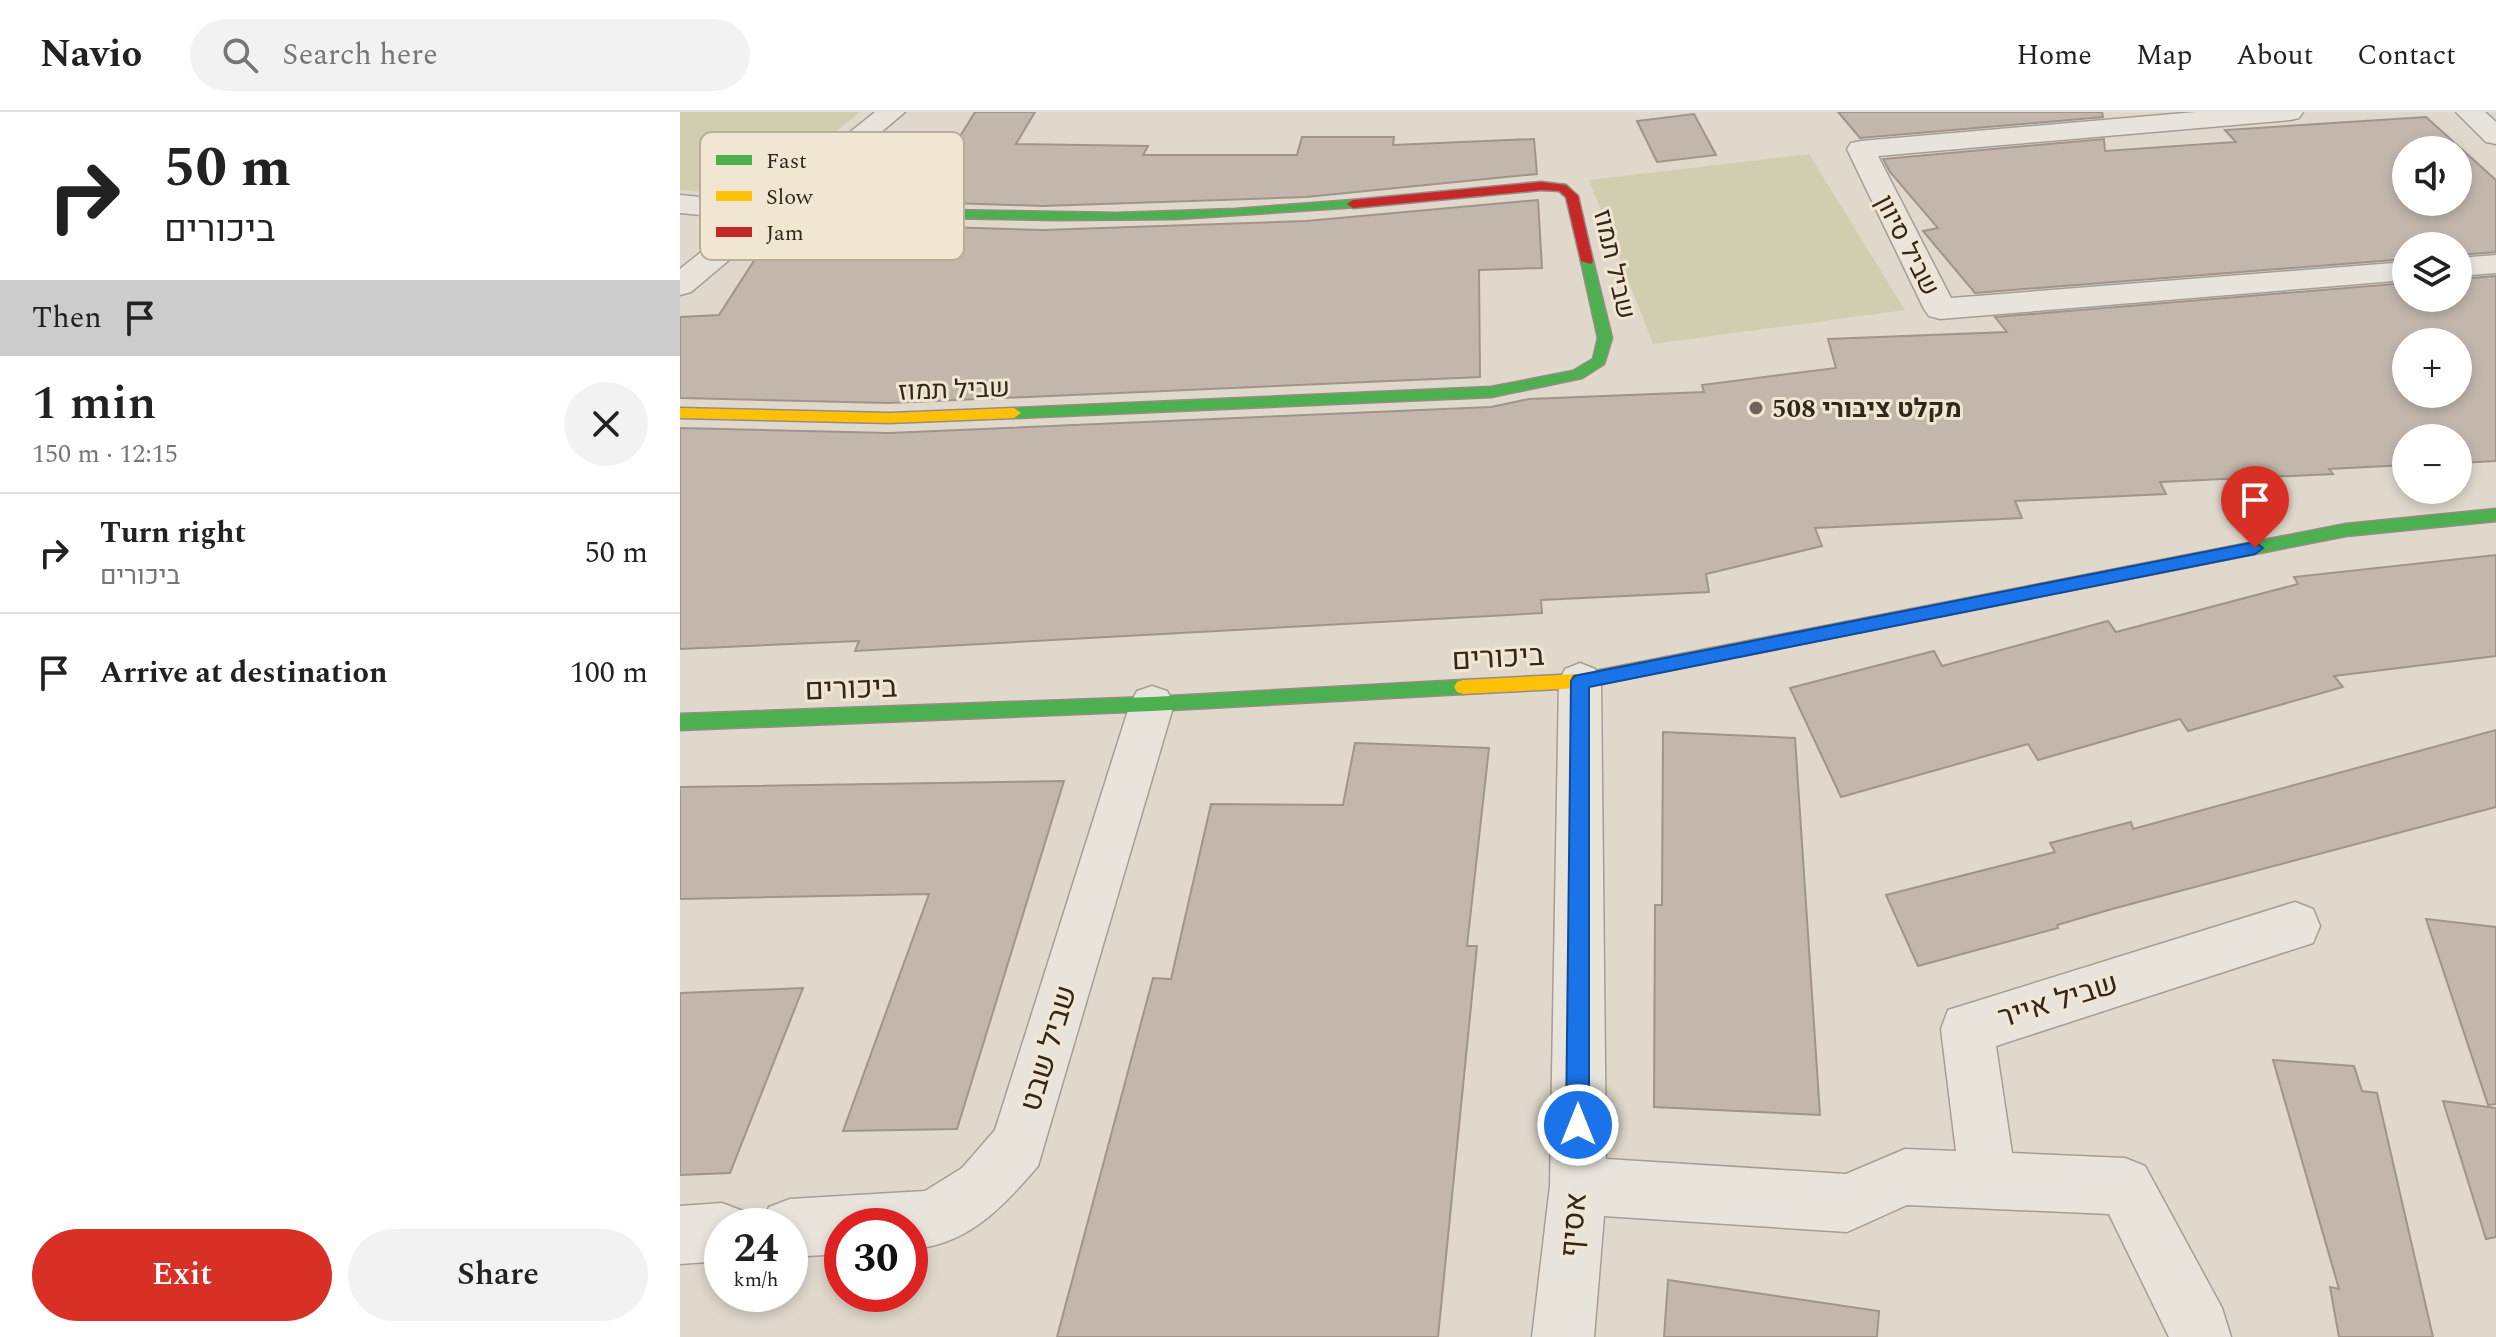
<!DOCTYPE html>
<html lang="en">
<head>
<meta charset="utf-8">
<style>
	body { margin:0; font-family:Spectral,Heebo,serif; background:#f2f2f2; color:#222; height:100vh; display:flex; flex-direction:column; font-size:30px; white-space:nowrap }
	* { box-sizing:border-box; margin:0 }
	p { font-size:26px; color:#767676 }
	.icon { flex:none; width:44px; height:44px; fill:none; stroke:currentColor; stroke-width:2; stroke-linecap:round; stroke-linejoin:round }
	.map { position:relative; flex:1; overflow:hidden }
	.sheet { display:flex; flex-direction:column; background:#fff; width:680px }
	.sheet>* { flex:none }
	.guide { background:#fff; color:#222; overflow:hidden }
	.tools { position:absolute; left:1712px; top:24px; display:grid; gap:16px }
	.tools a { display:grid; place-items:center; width:80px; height:80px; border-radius:50%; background:#fff; box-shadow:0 4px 12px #0003; font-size:40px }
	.speed { position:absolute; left:24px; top:1096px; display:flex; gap:16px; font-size:40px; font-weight:700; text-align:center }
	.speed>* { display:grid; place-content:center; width:104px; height:104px; border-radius:50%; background:#fff; box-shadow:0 4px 12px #0003; line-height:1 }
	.speed small { font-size:20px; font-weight:400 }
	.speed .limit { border:12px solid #d22; background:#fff; color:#111 }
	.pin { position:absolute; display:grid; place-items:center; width:68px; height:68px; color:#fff; margin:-82px -34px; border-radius:50% 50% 50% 0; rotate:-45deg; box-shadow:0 0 8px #0007 }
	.pin .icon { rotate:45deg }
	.me { position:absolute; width:88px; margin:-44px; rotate:0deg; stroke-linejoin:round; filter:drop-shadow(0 0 6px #0008) }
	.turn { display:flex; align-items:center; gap:28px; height:168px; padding:0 32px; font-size:36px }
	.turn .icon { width:104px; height:104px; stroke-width:2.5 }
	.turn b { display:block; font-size:56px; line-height:68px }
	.then { display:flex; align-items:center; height:76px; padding:0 32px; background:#0003; gap:16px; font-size:30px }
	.round { display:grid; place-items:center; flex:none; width:84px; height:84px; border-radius:42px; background:#f2f2f2 }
	.headline { display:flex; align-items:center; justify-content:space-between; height:136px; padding:0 32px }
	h1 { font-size:48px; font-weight:600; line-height:60px }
	.action { display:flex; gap:16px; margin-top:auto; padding:16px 32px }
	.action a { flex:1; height:92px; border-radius:48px; background:#d93025; color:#fff; font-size:32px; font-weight:600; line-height:92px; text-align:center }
	.action a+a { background:#f2f2f2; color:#222 }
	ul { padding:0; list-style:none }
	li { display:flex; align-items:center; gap:24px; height:120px; padding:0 32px; border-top:2px solid #e0e0e0 }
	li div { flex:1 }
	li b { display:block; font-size:30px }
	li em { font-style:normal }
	header { display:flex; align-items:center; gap:48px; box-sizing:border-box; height:112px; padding:0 40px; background:#fff; border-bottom:2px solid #e0e0e0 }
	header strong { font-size:38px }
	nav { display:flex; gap:44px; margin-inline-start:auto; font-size:28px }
	.search { width:560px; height:72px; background:#f2f2f2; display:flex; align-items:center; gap:20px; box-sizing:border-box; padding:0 28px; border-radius:44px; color:#767676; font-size:30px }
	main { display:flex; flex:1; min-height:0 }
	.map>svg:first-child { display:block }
	.green { fill:#d0ceae }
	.building { fill:#c3b7ac; stroke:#a0948b; stroke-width:2; fill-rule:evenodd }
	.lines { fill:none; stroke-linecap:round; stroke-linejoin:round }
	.street-casing { stroke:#a59e94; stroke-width:3 }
	.fast-casing { stroke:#958d84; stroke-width:3 }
	.slow-casing { stroke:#958d84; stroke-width:3 }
	.jam-casing { stroke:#958d84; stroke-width:3 }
	.street { fill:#e8e4dc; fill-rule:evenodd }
	.fast { fill:#4caf50; fill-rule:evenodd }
	.slow { fill:#ffc107; fill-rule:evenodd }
	.jam { fill:#c62828; fill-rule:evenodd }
	.route { fill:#1a73e8; stroke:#114b97; stroke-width:2 }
	.poi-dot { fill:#6f645b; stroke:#f1e6d1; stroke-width:3 }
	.labels { text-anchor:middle; stroke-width:6; stroke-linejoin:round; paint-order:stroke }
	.far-street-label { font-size:26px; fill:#32261e; stroke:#f1e6d1 }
	.far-poi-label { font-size:26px; font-weight:bold; fill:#32261e; stroke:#f1e6d1; text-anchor:start }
	.street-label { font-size:30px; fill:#32261e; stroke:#f1e6d1 }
	.key { fill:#f1e6d1; stroke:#b8ac9b; stroke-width:2 }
	.key-label { font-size:22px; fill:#32261e }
</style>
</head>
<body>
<header>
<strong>Navio</strong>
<div class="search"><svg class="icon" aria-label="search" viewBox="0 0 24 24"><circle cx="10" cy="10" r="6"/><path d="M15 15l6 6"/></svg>Search here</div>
<nav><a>Home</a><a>Map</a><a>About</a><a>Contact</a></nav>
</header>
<main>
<section class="sheet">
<div class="guide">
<div class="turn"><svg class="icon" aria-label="right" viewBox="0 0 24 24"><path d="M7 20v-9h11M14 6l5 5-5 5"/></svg><div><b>50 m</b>ביכורים</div></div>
<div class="then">Then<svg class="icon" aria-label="arrive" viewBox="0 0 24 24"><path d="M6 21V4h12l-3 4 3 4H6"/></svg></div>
</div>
<div class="headline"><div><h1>1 min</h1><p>150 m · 12:15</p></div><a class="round"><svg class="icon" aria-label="close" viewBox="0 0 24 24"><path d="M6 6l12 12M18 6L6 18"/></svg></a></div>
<ul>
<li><svg class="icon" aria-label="right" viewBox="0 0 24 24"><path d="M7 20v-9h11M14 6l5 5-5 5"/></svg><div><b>Turn right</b><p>ביכורים</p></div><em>50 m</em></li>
<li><svg class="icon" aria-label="arrive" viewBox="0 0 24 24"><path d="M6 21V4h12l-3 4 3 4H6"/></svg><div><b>Arrive at destination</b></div><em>100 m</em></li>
</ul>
<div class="action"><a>Exit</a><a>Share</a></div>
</section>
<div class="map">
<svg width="1816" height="1225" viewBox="0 0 1816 1225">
	<rect width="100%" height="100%" fill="#e0d8cb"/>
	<g class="green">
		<polygon points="0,0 180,0 76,84 0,78"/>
		<polygon points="1129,42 1225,198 973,232 909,68"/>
	</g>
	<g class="building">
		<polygon points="295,0 355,0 336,32 468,34 463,43 617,43 622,25 714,25 713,33 854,27 857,62 626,85 363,94 179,88 222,26 279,26"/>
		<polygon points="1158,0 1422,0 1423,5 1180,26"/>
		<polygon points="1014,2 1036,43 977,50 957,9"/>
		<path d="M1746,5L1816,68V140L1778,143V134H1726V147L1295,181L1243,119L1258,116L1210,60L1203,47L1424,27L1425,39L1556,30L1545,18ZM1726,38H1778V90H1726Z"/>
		<polygon points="858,88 862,156 799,158 800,265 209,291 0,286 0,205 39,203 88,127 154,125 163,112 363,118 626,109"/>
		<path d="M1816,164V349L1778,351V326H1726V353L1649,357L1653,362L1480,370L1486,382L1335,389L1342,406L1135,416L1142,434L1026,462L1029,480L861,488L862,501L175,539L179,529L0,537V316L209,321L811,295L849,287L1024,280L1022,273L1156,256L1148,227L1327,220L1315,205L1726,171V186H1778V167ZM1726,230H1778V282H1726Z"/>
		<polygon points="1816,443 1816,544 1654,564 1663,575 1508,619 1500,607 1358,648 1348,632 1161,685 1110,576 1254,539 1262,554 1428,509 1436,520 1618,472 1614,465"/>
		<polygon points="1816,618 1816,695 1432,797 1377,813 1378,816 1238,854 1206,783 1375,740 1370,731 1451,710 1453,717"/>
		<polygon points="983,620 1115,626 1140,1003 974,995 975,793 982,793"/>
		<polygon points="675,631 809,636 787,834 797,834 758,1225 377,1225 473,866 491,867 531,692 663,693"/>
		<polygon points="384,669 277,1017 163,1019 249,782 0,787 0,675"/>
		<polygon points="1746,807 1816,815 1816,992 1808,993"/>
		<polygon points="123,876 50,1061 0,1063 0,881"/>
		<polygon points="1593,948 1674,954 1682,979 1697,981 1753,1225 1659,1225 1650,1175 1659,1177"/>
		<polygon points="1763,989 1816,996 1816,1125 1806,1127"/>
		<polygon points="988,1168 1199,1199 1197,1225 984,1225"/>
	</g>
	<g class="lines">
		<g class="street-casing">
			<g id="street">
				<polygon points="195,0 225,0 11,180 0,183 0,157 62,107 0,101 0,83 82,91"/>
				<polygon points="1516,0 1623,0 1619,6 1610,8 1198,44 1271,186 1726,150 1726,168 1260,207 1249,204 1244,197 1167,37 1171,31 1181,29"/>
				<polygon points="1776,0 1805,0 1816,10 1816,32 1806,30"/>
				<polygon points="1816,143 1816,161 1778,164 1778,146"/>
				<polygon points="900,551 915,557 921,569 926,1047 1166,1062 1225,1037 1276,1039 1261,917 1268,898 1615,790 1633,797 1640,814 1633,831 1316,934 1332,1041 1445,1046 1465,1054 1542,1196 1551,1225 1489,1225 1429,1102 1227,1093 1167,1120 924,1104 914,1225 852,1225 870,1074 879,569 885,557"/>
				<path d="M472,574L487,579L494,592L358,1054C323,1095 287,1134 230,1137V1114H162V1142L110,1145V1114H82L89,1095L110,1087L245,1079L282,1056L315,1018L450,592L457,579Z"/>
				<polygon points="42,1091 63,1099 69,1114 42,1114 42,1149 0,1152 0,1094"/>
			</g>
		</g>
		<g class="fast-casing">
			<g id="fast">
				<polygon points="673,88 679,92 677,95 496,107 378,108 201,105 195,101 201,97 437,101 555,97"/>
				<polygon points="907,145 913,149 932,226 924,252 902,266 811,285 334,306 327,301 334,296 811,275 893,259 913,247 918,226 901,149"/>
				<polygon points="1816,397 1816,409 1666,424 1350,486 1342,480 1350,474 1666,412"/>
				<polygon points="783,568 789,570 792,575 789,580 783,582 472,599 0,618 0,602 472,585"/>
			</g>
		</g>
		<g class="slow-casing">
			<g id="slow">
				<polygon points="98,89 201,97 207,101 201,105 94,96 94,90"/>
				<polygon points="0,296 209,301 334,296 341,301 334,306 209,311 0,306"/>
				<polygon points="1350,474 1358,480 1350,486 900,576 783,582 777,580 774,575 777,570 783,568 900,562"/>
			</g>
		</g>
		<g class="jam-casing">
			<polygon id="jam" points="861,70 886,73 898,84 913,149 911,152 901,149 886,85 879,79 861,78 673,96 667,92 673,88"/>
		</g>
		<use href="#street" class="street"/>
		<use href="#fast" class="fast"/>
		<use href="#slow" class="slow"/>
		<use href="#jam" class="jam"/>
	</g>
	<polygon class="route" points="1575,430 1583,436 1575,442 909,575 909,1013 906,1021 898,1024 890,1021 886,1013 891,569 894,564"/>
	<circle class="poi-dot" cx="1076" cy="296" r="8"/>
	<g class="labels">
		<g class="far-street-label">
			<text transform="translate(1228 133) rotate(63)" y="9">שביל סיוון</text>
			<text transform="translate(935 152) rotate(77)" y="9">שביל תמוז</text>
			<text transform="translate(274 277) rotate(-2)" y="9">שביל תמוז</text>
		</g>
		<g class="far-poi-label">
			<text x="1092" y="305">מקלט ציבורי 508</text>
		</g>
		<g class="street-label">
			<text transform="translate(818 545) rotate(-3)" y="10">ביכורים</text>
			<text transform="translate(171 576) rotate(-2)" y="10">ביכורים</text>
			<text transform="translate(1378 888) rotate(-17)" y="10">שביל אייר</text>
			<text transform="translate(368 936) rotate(-73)" y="10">שביל שבט</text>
			<text transform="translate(893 1113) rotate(-85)" y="10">אסיף</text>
		</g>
	</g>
	<rect x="20" y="20" width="264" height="128" rx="12" class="key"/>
	<rect x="36" y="43" width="36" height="10" fill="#4caf50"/>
	<rect x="36" y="79" width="36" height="10" fill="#ffc107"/>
	<rect x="36" y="115" width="36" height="10" fill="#c62828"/>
	<g class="key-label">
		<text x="86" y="56">Fast</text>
		<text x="86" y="92">Slow</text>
		<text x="86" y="128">Jam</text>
	</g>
</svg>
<div class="tools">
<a><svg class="icon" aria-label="sound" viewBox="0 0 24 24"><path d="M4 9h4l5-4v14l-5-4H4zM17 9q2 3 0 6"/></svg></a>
<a><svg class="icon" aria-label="layers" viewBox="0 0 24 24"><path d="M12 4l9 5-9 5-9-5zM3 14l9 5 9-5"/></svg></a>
<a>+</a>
<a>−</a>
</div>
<div class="speed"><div>24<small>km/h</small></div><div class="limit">30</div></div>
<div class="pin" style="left:1575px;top:436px;background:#d93025"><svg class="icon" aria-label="arrive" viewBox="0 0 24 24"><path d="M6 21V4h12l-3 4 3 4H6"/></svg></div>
<svg class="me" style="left:898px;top:1013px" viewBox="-20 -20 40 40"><circle r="17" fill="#1a73e8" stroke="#fff" stroke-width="3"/><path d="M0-11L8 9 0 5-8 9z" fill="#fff"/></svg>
</div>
</main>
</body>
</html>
